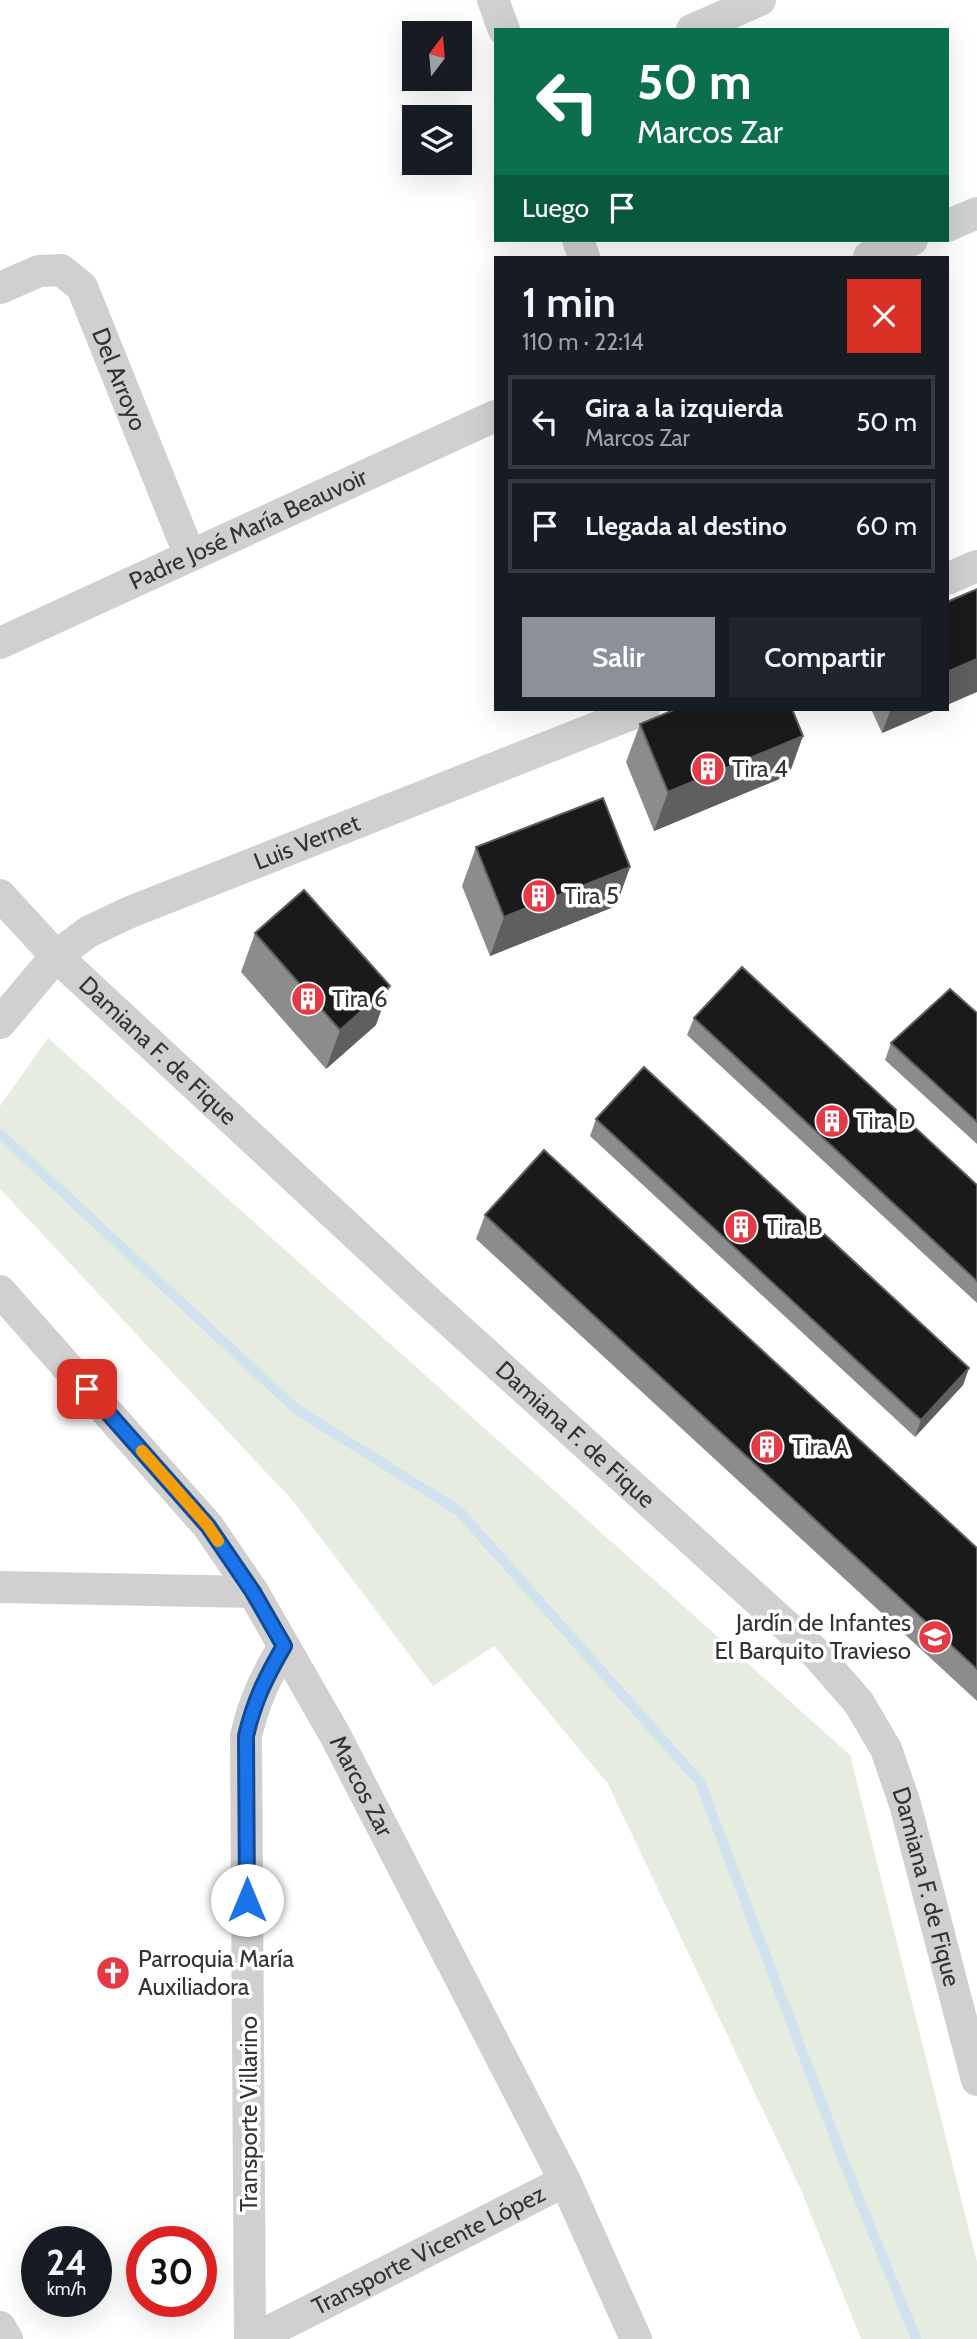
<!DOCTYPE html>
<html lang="es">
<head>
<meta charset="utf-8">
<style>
	body { margin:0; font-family:Cabin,sans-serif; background:#20242c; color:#f1f3f6; height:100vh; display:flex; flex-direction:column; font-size:26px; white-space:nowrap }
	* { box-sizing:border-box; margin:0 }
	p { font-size:23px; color:#9ea1a6 }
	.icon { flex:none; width:38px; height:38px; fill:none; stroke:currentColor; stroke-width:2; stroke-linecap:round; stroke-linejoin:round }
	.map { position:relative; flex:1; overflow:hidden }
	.panel { position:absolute; left:494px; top:256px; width:455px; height:455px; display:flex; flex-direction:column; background:#171b24; border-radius:0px; box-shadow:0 7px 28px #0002 }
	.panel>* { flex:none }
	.top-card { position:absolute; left:494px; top:28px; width:455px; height:214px; border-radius:0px; box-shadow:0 7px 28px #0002; background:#0b6e4f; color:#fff; overflow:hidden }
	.needle { width:46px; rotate:16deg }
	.fabs { position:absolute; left:402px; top:21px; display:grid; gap:14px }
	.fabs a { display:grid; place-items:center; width:70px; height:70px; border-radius:0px; background:#171b24; box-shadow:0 7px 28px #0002; font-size:35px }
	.speed { position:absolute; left:21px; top:2226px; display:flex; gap:14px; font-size:35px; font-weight:700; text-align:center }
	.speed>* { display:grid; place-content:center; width:91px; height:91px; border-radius:50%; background:#171b24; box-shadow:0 7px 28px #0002; line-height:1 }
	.speed small { font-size:18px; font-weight:400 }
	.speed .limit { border:10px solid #d22; background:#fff; color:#111 }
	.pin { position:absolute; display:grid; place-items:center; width:60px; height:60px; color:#fff; margin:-30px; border-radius:14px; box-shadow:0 4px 10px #0006 }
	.me { position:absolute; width:77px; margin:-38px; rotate:0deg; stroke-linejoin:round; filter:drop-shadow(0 0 5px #0008) }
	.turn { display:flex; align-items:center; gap:24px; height:147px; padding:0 28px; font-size:32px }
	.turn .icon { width:91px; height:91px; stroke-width:2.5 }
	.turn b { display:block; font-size:49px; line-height:60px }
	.then { display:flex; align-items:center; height:66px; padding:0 28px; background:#0003; gap:14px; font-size:26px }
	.round { display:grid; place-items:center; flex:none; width:74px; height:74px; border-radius:0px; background:#20242c }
	.headline { display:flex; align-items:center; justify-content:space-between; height:119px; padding:0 28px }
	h1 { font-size:42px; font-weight:600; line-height:52px }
	.cta { display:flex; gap:14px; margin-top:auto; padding:14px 28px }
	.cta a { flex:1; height:80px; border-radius:0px; background:#8c9099; color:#fff; font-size:28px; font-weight:600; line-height:80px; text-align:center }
	.cta a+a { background:#20242c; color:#f1f3f6 }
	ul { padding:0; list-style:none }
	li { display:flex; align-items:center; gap:21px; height:94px; margin:0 14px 10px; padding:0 14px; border:4px solid #363941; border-radius:0px }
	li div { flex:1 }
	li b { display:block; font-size:26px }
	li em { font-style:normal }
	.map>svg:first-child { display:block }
	.grass { fill:#e6ecdf }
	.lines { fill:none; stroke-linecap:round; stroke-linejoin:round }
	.stream { stroke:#cfe2ee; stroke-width:10 }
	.minor { stroke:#d0d0d0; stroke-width:32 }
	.wall { fill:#8c8c8c }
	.shaded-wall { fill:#5f5f5f }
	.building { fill:#1a1a1a; stroke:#5f5f5f; stroke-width:2 }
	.route-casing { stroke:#114b97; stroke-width:18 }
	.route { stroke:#1a73e8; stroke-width:12 }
	.slow { stroke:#f59e0b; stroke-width:12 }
	.labels { text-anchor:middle; stroke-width:7; stroke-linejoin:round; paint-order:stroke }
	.street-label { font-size:24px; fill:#333; stroke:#fff }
	.poi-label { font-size:24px; fill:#333; stroke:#fff; text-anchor:start }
</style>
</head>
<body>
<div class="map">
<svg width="977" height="2339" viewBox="0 0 977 2339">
	<rect width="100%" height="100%" fill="#fff"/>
	<polygon class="grass" points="48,1038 850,1755 977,2262 977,2339 861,2339 801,2190 608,1784 494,1646 433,1686 293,1501 0,1189 0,1106"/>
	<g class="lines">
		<polyline class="stream" points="0,1134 296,1409 459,1511 700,1782 841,2154 916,2339"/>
		<g class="minor">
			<polyline points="493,0 504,30"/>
			<polyline points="692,30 760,0"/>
			<polyline points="947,226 977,213"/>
			<polyline points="578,240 584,257"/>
			<polyline points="869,257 912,240"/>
			<path id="s1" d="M0,288L39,271L61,270L82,287L190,556"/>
			<polyline points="947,579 977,566"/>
			<path id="s2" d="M0,643L495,416"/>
			<path id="s3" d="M0,895L56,956L421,1295L812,1649L859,1703L886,1749L905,1804L977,2080"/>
			<path id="s4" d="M0,1023L56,956L88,932L128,913L644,709"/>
			<path id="s5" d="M0,1291L208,1526L253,1592L335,1735L565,2181L636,2339"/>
			<polyline points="0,1587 253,1592"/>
			<polyline points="0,2327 7,2339"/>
			<path d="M250,2339L246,1736C254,1701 266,1676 284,1646"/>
			<path id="s6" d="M254,2339L565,2181"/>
		</g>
	</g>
	<g class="wall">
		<polygon points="871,709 938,709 882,733"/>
		<polygon points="640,724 789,775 654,831 626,762"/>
		<polygon points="476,847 630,867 616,906 490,956 462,886"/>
		<polygon points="255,933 376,1025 326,1069 241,972"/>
		<polygon points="977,1013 977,1144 885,1060 891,1043"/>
		<polygon points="694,1018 977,1185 977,1303 687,1035"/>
		<polygon points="596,1119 969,1368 963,1385 915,1437 590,1136"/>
		<polygon points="485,1215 977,1548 977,1701 476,1239"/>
	</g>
	<g class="shaded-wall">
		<polygon points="977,659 977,692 947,705 947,672"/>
		<polygon points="891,709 938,709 882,733"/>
		<polygon points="803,736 789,775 654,831 668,792"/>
		<polygon points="630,867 616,906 490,956 504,917"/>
		<polygon points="390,986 376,1025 326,1069 340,1030"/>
		<polygon points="969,1368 963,1385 915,1437 921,1420"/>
	</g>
	<g class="building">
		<polygon points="977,589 977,659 947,672 947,602"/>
		<polygon points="676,709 792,709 803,736 668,792 640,724"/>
		<polygon points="603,798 630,867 504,917 476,847"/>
		<polygon points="304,890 390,986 340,1030 255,933"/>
		<polygon points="742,967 977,1185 977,1281 694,1018"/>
		<polygon points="950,989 977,1013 977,1122 891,1043"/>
		<polygon points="644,1067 969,1368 921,1420 596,1119"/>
		<polygon points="544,1150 977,1548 977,1669 485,1215"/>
	</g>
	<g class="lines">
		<g class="route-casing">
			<path id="route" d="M87,1389L208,1526L253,1592L284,1646C266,1677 254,1701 246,1736L247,1900"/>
		</g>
		<use href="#route" class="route"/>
		<polyline class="slow" points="142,1451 208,1526 218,1541"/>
	</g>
	<defs>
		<g id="building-disc" transform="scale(1.75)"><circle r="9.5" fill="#e63946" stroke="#fff"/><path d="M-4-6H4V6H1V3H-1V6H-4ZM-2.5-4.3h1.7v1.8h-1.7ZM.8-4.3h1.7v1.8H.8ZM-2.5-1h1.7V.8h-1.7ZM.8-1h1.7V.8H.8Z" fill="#fff"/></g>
		<g id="school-disc" transform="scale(1.75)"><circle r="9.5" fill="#e63946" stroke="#fff"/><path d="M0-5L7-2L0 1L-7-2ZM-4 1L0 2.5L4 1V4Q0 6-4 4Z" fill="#fff"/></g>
		<g id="church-disc" transform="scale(1.75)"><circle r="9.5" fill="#e63946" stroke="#fff"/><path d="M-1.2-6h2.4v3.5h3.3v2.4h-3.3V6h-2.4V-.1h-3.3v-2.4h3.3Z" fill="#fff"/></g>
	</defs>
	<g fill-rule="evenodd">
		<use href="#building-disc" x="708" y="769"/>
		<use href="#building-disc" x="539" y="896"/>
		<use href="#building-disc" x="308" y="999"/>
		<use href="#building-disc" x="832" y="1121"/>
		<use href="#building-disc" x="741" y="1227"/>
		<use href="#building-disc" x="767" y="1447"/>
		<use href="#school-disc" x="935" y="1637"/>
		<use href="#church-disc" x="113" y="1973"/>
	</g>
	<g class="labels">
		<g class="street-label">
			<text dy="8" stroke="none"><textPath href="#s1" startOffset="191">Del Arroyo</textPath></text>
			<text dy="8" stroke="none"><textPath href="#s2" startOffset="273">Padre José María Beauvoir</textPath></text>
			<text dy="8" stroke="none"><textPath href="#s4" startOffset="364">Luis Vernet</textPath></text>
			<text dy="8" stroke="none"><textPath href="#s3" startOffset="222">Damiana F. de Fique</textPath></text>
			<text dy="8" stroke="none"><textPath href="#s3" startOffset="789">Damiana F. de Fique</textPath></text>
			<text dy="8" stroke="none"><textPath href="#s5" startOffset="616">Marcos Zar</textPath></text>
			<text dy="8" stroke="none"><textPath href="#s3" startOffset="1377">Damiana F. de Fique</textPath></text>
			<text transform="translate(249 2114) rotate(-90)" y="8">Transporte Villarino</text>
			<text dy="8" stroke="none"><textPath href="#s6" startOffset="196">Transporte Vicente López</textPath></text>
		</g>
		<g class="poi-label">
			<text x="732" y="777">Tira 4</text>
			<text x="564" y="904">Tira 5</text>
			<text x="332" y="1007">Tira 6</text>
			<text x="856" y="1129">Tira D</text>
			<text x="766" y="1235">Tira B</text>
			<text x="792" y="1455">Tira A</text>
			<text x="911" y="1631" text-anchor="end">Jardín de Infantes<tspan x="911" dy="28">El Barquito Travieso</tspan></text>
			<text x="138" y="1967">Parroquia María<tspan x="138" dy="28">Auxiliadora</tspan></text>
		</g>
	</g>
</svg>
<div class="fabs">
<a><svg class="needle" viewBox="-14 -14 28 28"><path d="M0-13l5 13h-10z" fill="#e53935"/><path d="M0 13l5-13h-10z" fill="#9ea1a6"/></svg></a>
<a><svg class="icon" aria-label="layers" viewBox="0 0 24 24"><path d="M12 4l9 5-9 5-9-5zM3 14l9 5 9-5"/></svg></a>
</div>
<div class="speed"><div>24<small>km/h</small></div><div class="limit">30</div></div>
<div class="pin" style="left:87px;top:1389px;background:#d93025"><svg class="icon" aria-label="arrive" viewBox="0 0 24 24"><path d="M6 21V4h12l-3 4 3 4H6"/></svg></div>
<svg class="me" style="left:247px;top:1900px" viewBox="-20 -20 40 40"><circle r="19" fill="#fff"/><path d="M0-13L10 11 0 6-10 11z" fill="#1a73e8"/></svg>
<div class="top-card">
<div class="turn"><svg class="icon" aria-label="left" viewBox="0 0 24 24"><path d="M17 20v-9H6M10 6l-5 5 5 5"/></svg><div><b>50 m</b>Marcos Zar</div></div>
<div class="then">Luego<svg class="icon" aria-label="arrive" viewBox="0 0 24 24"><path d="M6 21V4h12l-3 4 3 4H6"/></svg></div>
</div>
<section class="panel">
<div class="headline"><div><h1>1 min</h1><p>110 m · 22:14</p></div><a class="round" style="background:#d93025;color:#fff"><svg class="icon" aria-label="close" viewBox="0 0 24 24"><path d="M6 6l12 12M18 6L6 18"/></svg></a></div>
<ul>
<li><svg class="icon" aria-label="left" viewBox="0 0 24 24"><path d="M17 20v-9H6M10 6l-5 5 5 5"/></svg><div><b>Gira a la izquierda</b><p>Marcos Zar</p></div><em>50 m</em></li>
<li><svg class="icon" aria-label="arrive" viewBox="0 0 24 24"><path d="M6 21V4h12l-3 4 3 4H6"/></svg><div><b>Llegada al destino</b></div><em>60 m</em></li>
</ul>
<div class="cta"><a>Salir</a><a>Compartir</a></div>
</section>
</div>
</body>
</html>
